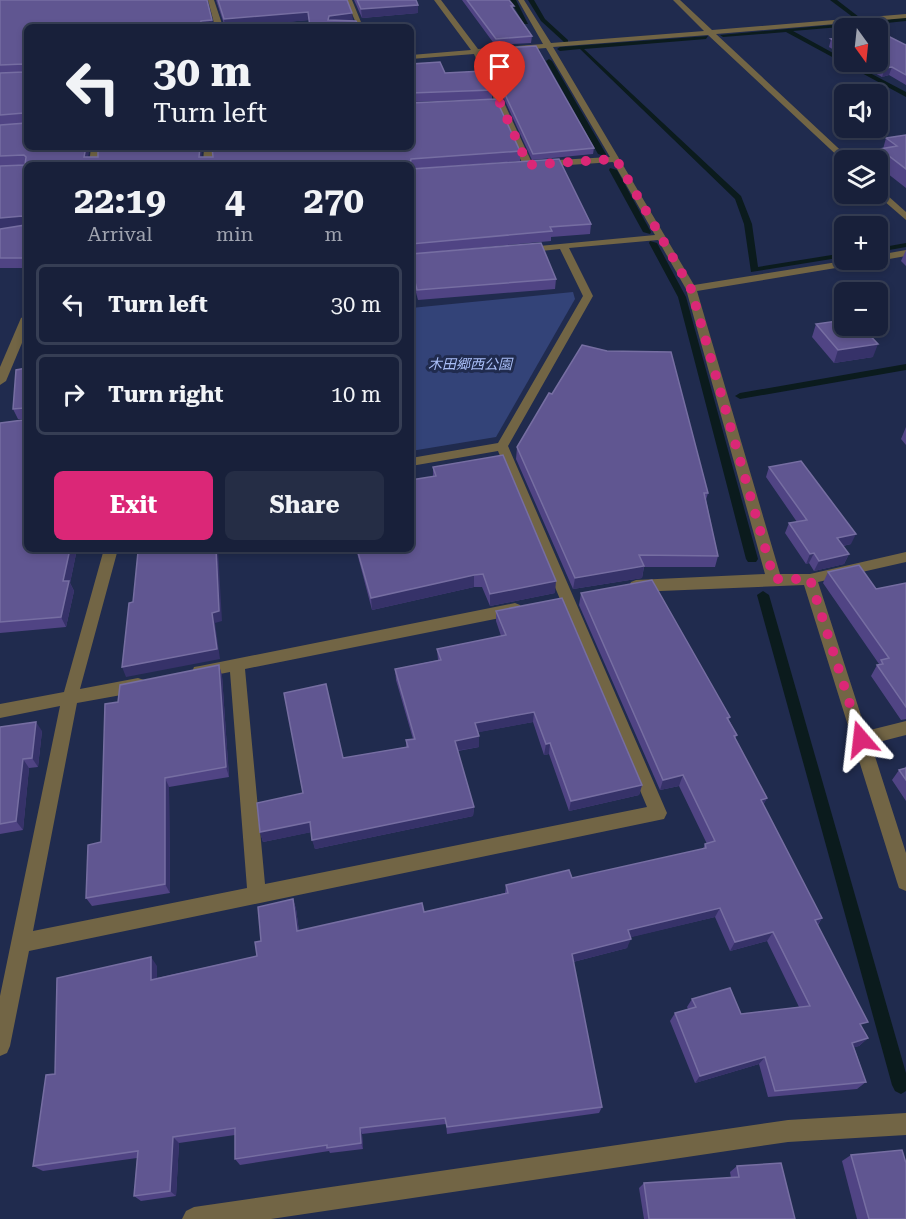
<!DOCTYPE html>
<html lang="en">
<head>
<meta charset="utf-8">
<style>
	body { margin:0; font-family:"Roboto Serif","Noto Sans JP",serif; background:#252d45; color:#f1f3f6; height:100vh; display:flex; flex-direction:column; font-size:22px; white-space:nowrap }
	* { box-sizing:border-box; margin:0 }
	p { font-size:20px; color:#9fa3af }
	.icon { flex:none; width:33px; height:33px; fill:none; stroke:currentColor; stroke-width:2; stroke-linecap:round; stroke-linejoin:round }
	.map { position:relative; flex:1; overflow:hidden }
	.panel { position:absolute; left:24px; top:162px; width:390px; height:390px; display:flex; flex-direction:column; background:#18203a; border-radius:9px; box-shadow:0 3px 9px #0003,0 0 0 2px #363e54 }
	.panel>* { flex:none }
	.hud { position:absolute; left:24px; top:24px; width:390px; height:126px; border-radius:9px; box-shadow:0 3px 9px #0003,0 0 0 2px #363e54; background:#18203a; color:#f1f3f6; overflow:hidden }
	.needle { width:39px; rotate:165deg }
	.fabs { position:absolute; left:834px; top:18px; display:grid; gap:12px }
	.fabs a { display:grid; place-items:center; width:54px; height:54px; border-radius:9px; background:#18203a; box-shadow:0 3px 9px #0003,0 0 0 2px #363e54; font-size:30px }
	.pin { position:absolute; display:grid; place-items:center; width:51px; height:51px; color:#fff; margin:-62px -26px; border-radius:50% 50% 50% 0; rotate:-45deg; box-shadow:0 0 6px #0007 }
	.pin .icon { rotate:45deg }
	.me { position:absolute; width:66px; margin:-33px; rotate:343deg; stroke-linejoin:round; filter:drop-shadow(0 0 4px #0008) }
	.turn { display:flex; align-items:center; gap:21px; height:126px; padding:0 30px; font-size:27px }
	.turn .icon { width:78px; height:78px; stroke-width:2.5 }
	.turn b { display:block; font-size:42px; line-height:51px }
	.eta { display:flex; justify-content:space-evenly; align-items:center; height:102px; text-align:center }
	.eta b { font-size:36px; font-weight:700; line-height:42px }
	.action { display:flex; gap:12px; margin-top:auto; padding:12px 30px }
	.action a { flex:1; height:69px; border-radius:9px; background:#db2777; color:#fff; font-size:24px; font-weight:700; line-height:69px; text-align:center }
	.action a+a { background:#252d45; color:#f1f3f6 }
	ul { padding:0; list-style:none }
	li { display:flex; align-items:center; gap:18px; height:81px; margin:0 12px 9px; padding:0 18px; border:3px solid #363e54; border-radius:9px }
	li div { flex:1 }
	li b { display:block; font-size:22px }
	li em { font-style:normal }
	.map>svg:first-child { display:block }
	.green { fill:#334378 }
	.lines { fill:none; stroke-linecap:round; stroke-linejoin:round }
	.stream { fill:#0b1b1d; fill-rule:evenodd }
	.minor { fill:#726545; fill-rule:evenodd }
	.wall { fill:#504484 }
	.shaded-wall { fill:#363269 }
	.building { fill:#605691; stroke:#766ea2; stroke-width:1.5 }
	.route { stroke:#db2777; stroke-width:10; stroke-dasharray:0 18 }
	.labels { text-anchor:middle; stroke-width:6; stroke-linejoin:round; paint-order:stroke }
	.far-park-label { font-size:14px; font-style:italic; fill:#a8bdf6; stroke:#202b4e }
</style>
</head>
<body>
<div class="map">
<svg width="906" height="1219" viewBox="0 0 906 1219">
	<rect width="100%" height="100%" fill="#202b4e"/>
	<polygon class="green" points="573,292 575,299 496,437 411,451 411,308"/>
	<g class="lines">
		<g class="stream">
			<polygon points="510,0 516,0 528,24 524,24"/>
			<polygon points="528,0 534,0 545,19 568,40 568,42 564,42 541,21"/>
			<polygon points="830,0 837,0 859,17 854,18"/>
			<polygon points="906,17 906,21 867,25 864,23"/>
			<polygon points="854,23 852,26 793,31 844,59 844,62 849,62 906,92 906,97 786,32 723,37 720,35"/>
			<polygon points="708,36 706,39 584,49 741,196 752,224 758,267 844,253 844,257 751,272 744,224 735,199 580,49 560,51 557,49 560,47"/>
			<polygon points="549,59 552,61 606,154 605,156 598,154 546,61"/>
			<polygon points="610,168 617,170 651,232 650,234 643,232 609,170"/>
			<polygon points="650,241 657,243 686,297 758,559 756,562 748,562 746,559 678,297 649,243"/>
			<polygon points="906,243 906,247 878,252 878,248"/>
			<polygon points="906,364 906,370 740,399 735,396 740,393"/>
			<polygon points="763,591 769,595 906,1073 906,1091 901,1094 895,1091 892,1085 757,595"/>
		</g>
		<g class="minor">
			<polygon points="208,0 214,0 223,27 215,27"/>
			<polygon points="346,0 352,0 363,27 330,27 356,23"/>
			<polygon points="434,0 441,0 478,49 543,44 518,0 524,0 551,43 704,31 673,0 680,0 712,30 906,14 906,18 716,34 851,160 844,162 708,35 553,47 694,285 850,260 871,260 866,263 697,291 780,574 810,574 906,552 906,562 818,582 866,731 906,721 906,735 871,744 906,853 906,891 899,888 897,882 804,585 636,592 631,590 629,586 631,582 636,580 765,574 686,289 658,240 569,248 593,296 508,446 667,813 664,819 29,951 10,1046 7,1053 0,1056 0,996 60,706 0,718 0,704 64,692 104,549 118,549 80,689 138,678 144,680 146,685 144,690 138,692 77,703 33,931 247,888 230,672 200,678 194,677 192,672 194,667 200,666 515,603 520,605 522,609 520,613 515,615 245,669 265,884 647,807 498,451 411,466 411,458 498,443 583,296 560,249 522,253 517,250 518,248 655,235 613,162 540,167 535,164 540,161 610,157 546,48 481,53 533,165 528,168 523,165 474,54 411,59 411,55 471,50"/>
			<polygon points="91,147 99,147 99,165 89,165"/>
			<polygon points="204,147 212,147 213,165 203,165"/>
			<polygon points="878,187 906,212 906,220 876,194"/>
			<polygon points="906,250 906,256 878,261 874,260 878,260 878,255"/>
			<polygon points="27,315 27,331 6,381 0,385 0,367 21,318"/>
			<polygon points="906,1113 906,1135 788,1142 271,1219 182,1219 186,1211 194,1207 788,1120"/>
		</g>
	</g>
	<g class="wall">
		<polygon points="0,0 212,20 213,27 27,27 27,147 89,147 88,157 202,157 520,151 520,161 411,169 411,165 27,165 27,268 0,268 0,166 25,165 0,166 0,125 26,123 0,125"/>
		<polygon points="216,0 347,0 353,21 309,20 225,27"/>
		<polygon points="354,0 416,0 418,13 362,18"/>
		<polygon points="462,0 509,0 514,10 532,36 531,43 495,45"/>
		<polygon points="844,37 844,56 829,47 831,39"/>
		<polygon points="906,43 906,85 889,75 882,77 855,62 878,62 905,45"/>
		<polygon points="502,48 594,148 593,154 532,160 495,79 495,73 515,72 502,54"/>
		<polygon points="411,64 445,73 492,90 492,99 411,102"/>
		<polygon points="906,135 906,188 878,166 878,160 876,160 880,149 883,149 886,138"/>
		<polygon points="411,169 591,224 590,234 551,237 551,241 411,254"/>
		<polygon points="906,250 906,266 901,261"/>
		<polygon points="411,254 556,279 555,289 418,300 411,274"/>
		<polygon points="816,324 873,357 834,363 812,337"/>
		<polygon points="27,368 27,549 77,549 70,583 74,591 66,627 0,633 0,423 23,420 23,419 18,419 13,409"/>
		<polygon points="906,427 906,445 901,439"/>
		<polygon points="517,447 708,493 706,500 718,556 715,567 644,567 642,578 573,589 516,459"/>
		<polygon points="433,467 555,593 490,606 482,587 474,587 372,610 356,549 411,549 433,476"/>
		<polygon points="769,467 851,544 843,546 849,554 844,564 814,571 809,563 806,564 785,533 789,523 797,522 766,477"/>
		<polygon points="828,572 876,589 906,583 906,719 901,720 871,676 877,665 879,664 823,583"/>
		<polygon points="581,593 730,717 729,720 737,735 735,739 767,798 763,805 822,918 818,925 862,1028 868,1038 859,1046 854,1047 866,1082 857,1089 768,1097 759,1064 695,1083 670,1021 675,1013 688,1009 687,1007 692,999 741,1014 799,1007 767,941 730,951 715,917 630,937 627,948 573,962 602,1107 599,1113 447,1134 446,1124 362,1134 363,1149 330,1153 329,1151 240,1165 235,1159 235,1135 179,1143 176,1196 141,1201 134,1196 137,1158 43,1171 33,1166 55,1074 157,966 157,978 257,956 261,941 293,899 296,909 299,931 424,912 505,893 506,885 572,878 703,849 705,844 707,844 679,786 660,790 579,605"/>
		<polygon points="496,611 642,785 639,795 569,811 549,754 544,755 533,722 478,732 479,747 458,751 474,807 473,816 315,849 311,832 263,842 260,832 343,758 406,747 406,740 413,739 396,680 395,669 438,660 437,649 501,636 496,621"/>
		<polygon points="219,665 222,676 229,777 169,787 170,893 92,906 86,898 101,842 118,702"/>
		<polygon points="0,727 42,731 38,767 29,768 23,830 0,834"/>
		<polygon points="906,766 906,801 892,780 899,770 905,768"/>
		<polygon points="851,1155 906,1219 857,1219 842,1161"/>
		<polygon points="737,1166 795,1219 644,1219 639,1188 644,1183 731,1178 730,1172"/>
	</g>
	<g class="shaded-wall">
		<polygon points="418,5 418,13 362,18 361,9"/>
		<polygon points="308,12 309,20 232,27 225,27 224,19"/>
		<polygon points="352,13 353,21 328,20 329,16"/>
		<polygon points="212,20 213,27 200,27 201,21"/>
		<polygon points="892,67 889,75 882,77 885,68"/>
		<polygon points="86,147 89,147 87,165 84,157"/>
		<polygon points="200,147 202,147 201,165 199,157"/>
		<polygon points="23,216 27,226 0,229 0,218"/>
		<polygon points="878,344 873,357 834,363 838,350"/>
		<polygon points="856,534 851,544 832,548 837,538"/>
		<polygon points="70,549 77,549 70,583 74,591 66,627 61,617 63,581"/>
		<polygon points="216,549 218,549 222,621 215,623 220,659 126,677 122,667 212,613"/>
		<polygon points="258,549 273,549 258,552"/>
		<polygon points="293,549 310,549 294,552"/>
		<polygon points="814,553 809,563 806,564 810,554"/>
		<polygon points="849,554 844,564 814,571 819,561"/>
		<polygon points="644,566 642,578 573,589 575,578"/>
		<polygon points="474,575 474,587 372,610 371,598"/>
		<polygon points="556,581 555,593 490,606 490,594"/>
		<polygon points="219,665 222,676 229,777 226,767"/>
		<polygon points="534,712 533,722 475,733 475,723"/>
		<polygon points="36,722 42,731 38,767 32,758"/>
		<polygon points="479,736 479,747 455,751 455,741"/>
		<polygon points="550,743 549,754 544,755 546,744"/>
		<polygon points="23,759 29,768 23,830 16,821"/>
		<polygon points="683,775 679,786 660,790 663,780"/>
		<polygon points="165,778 169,787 170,893 165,884"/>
		<polygon points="642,785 639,795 569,811 571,801"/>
		<polygon points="767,798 761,809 761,800"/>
		<polygon points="474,807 473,816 315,849 312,840"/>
		<polygon points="310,822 312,832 263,842 260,832"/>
		<polygon points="293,899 296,909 300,940 297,931"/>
		<polygon points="720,908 715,917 624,939 628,930"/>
		<polygon points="822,918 815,928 815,920"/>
		<polygon points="773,932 767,941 730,951 735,942"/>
		<polygon points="631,939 627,948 569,963 572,954"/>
		<polygon points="151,957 157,966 157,988 151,980"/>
		<polygon points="868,1038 859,1046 844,1050 852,1043"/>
		<polygon points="765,1057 759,1064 695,1083 700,1076"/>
		<polygon points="360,1128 362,1134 363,1149 361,1143"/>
		<polygon points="173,1137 179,1143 176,1196 170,1191"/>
	</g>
	<g class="building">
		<polygon points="0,0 207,0 212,20 201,21 200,27 27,27 27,147 86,147 84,157 98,157 98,147 200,147 199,157 213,157 212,147 411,147 411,103 496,99 520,151 411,159 410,165 27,165 27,258 0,258 0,229 25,225 26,218 23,216 0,218 0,166 25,165 26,157 24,155 0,156 0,125 26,123 26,116 24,113 0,115 0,73 24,72 26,70 24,64 0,65"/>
		<polygon points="218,0 347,0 352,13 329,16 328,20 356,21 359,27 310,27 308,12 224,19"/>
		<polygon points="357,0 416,0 418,5 361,9"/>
		<polygon points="467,0 509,0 514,6 511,6 532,36 496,39"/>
		<polygon points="878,31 906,45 906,75 892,67 885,68 872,62 878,62"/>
		<polygon points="844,37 844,46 831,39"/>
		<polygon points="536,46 594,148 533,154 495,73 519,72 502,48"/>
		<polygon points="440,62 445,73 483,71 492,90 411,93 411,64"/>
		<polygon points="906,135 906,169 880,149 897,146 886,138"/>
		<polygon points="559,159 591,224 550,227 552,231 411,244 411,169"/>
		<polygon points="541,243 556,279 417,290 411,265 411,254"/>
		<polygon points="844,320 844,326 861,326 878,344 838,350 816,324"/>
		<polygon points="582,345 607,351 671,352 708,493 704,493 718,556 639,555 644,566 575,578 517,447 549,393 552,394"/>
		<polygon points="27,368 27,549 70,549 63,581 69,581 61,617 0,622 0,423 23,420 24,408 13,409 16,370"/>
		<polygon points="503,455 556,581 490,594 483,574 474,575 371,598 357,549 411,549 411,480 436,476 433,467"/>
		<polygon points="801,461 856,534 837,538 849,554 819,561 814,553 810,554 789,523 807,520 769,467"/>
		<polygon points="165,549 216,549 219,611 212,613 217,649 122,667 129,603 133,602 138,552"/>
		<polygon points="859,565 876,589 906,583 906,707 877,665 883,664 881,660 889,658 828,572"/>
		<polygon points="652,580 730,717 727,718 737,735 734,736 767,798 761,800 822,918 815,920 868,1022 860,1024 868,1038 852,1043 866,1082 775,1091 765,1057 700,1076 675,1013 696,1007 692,999 730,988 741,1014 810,1006 773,932 735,942 720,908 628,930 631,939 572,954 602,1107 447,1127 445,1118 360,1128 361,1143 327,1148 327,1145 235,1159 235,1128 173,1137 170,1191 134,1196 138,1151 33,1166 46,1075 55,1074 57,978 151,957 151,980 257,956 255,942 261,941 258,907 293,899 297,931 422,903 424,912 508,893 506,885 569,870 572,878 706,848 705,844 715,841 683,775 663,780 581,593"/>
		<polygon points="562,598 642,785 571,801 550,743 546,744 534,712 475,723 479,736 455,741 474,807 312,840 310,822 260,832 257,803 303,793 284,693 326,684 343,758 408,747 406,740 415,739 395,669 441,660 437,649 506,635 496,611"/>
		<polygon points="219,665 226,767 165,778 165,884 86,898 88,845 101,842 105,704 118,702 120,685"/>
		<polygon points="36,722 32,758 23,759 16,821 0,824 0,727"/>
		<polygon points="906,768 906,780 899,770"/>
		<polygon points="902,1150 906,1163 906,1219 869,1219 851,1155"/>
		<polygon points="781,1163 795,1219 649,1219 644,1183 739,1177 737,1166"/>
	</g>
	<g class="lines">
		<polyline class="route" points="500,103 528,165 616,159 691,289 774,579 810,579 861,739"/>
	</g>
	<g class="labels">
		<g class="far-park-label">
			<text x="470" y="369">木田郷西公園</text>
		</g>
	</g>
</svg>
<div class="fabs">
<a><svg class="needle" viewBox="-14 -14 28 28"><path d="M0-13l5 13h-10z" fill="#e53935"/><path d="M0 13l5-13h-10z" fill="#9fa3af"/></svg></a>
<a><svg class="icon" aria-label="sound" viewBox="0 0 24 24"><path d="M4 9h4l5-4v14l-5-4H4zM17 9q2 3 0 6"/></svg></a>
<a><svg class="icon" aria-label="layers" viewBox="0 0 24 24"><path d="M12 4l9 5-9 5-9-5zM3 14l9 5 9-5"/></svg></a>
<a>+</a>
<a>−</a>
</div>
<div class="pin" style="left:500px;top:103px;background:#d93025"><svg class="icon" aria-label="arrive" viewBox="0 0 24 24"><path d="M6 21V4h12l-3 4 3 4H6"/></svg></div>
<svg class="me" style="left:861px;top:739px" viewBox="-20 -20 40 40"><path d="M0-17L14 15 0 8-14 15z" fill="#db2777" stroke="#fff" stroke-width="4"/></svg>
<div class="hud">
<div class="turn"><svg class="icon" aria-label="left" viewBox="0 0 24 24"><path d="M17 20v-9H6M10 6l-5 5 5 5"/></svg><div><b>30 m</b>Turn left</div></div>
</div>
<section class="panel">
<div class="eta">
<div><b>22:19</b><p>Arrival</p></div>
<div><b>4</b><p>min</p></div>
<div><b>270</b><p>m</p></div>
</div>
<ul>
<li><svg class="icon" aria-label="left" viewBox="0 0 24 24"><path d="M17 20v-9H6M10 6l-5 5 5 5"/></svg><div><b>Turn left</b></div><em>30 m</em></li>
<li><svg class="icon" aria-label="right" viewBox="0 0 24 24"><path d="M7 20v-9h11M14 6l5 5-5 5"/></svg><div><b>Turn right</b></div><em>10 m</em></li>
</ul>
<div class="action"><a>Exit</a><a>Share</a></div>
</section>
</div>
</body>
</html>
